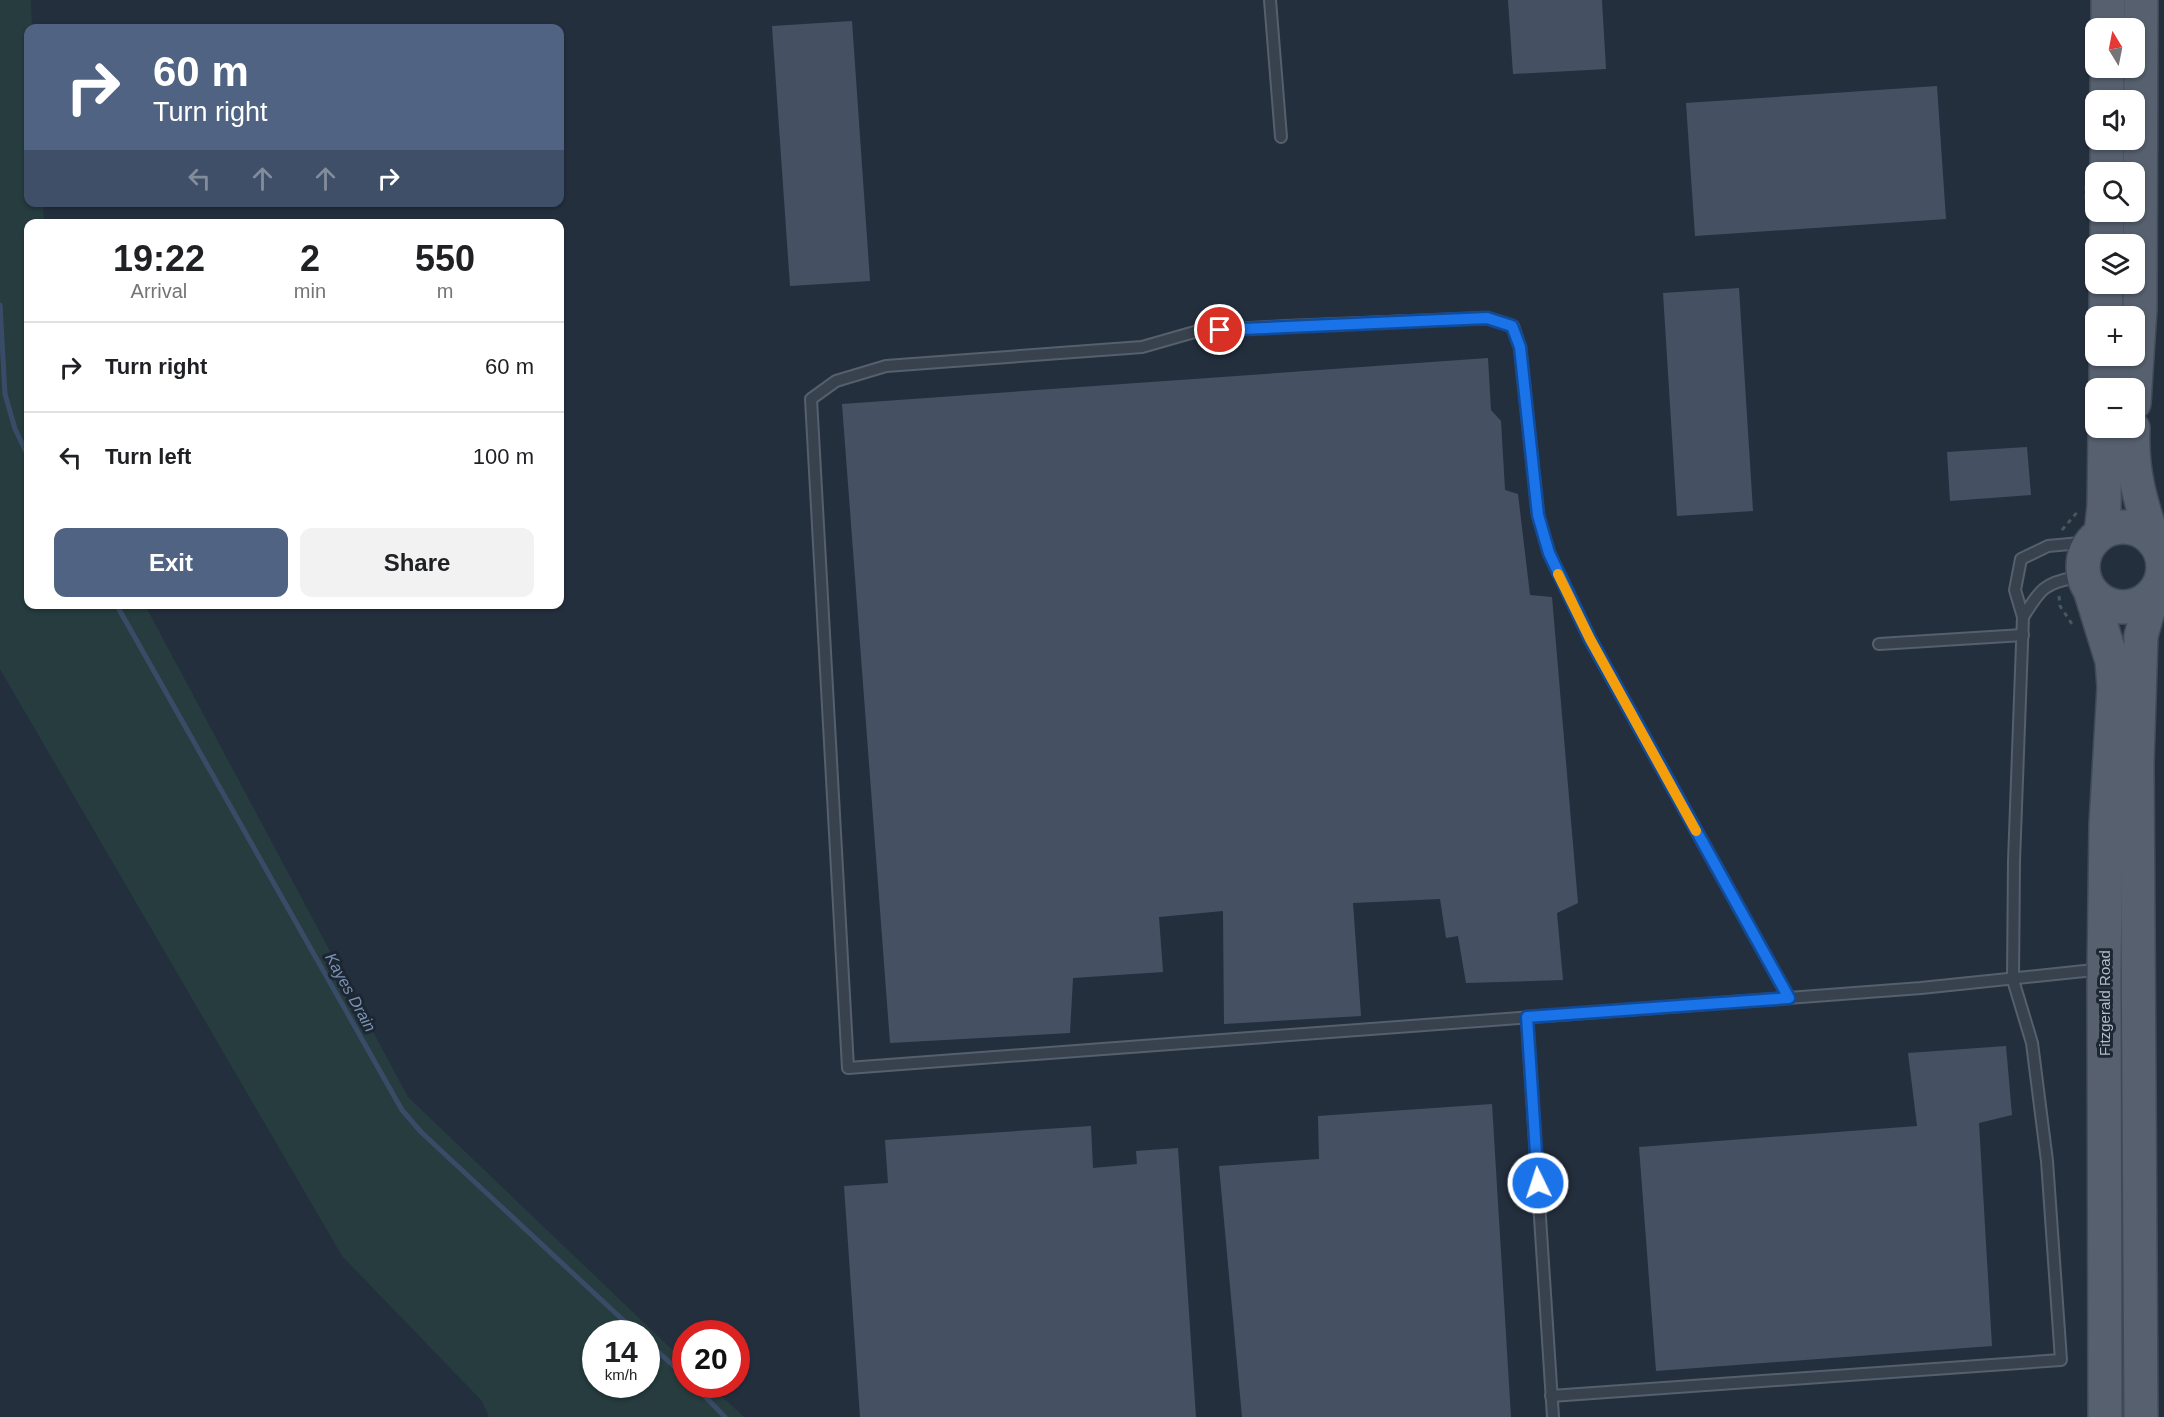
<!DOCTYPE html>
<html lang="en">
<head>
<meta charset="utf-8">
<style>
	body { margin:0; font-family:Arial,sans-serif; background:#f2f2f2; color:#202124; height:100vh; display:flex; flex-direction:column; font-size:22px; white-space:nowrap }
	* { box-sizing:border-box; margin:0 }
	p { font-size:20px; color:#757577 }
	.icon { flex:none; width:33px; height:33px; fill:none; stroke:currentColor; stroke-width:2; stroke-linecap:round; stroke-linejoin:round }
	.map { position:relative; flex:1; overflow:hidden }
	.panel { position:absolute; left:24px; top:219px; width:540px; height:390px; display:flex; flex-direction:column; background:#fff; border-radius:12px; box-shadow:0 2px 4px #0004 }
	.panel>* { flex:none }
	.hud { position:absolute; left:24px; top:24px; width:540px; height:183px; border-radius:12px; box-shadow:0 2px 4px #0004; background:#506383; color:#fff; overflow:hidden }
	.needle { width:39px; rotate:350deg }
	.tools { position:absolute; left:2085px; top:18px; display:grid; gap:12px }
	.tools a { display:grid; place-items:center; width:60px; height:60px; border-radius:12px; background:#fff; box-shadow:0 2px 4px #0004; font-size:30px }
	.speed { position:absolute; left:582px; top:1320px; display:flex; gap:12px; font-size:30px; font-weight:700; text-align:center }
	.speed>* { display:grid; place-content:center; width:78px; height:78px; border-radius:50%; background:#fff; box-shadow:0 2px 4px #0004; line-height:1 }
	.speed small { font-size:15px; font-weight:400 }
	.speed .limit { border:9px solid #d22; background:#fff; color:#111 }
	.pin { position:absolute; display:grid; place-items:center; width:51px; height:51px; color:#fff; margin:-26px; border:3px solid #fff; border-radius:50%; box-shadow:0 2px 6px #0007 }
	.me { position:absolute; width:66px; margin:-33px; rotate:356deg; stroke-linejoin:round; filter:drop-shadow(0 0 4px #0008) }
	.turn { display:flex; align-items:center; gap:21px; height:126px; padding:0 30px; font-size:27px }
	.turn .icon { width:78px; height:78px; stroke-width:2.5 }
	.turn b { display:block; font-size:42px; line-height:51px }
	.lanes { display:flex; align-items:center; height:57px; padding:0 30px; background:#0003; justify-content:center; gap:30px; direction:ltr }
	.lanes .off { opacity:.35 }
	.eta { display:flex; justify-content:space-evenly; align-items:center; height:102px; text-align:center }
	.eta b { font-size:36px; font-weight:700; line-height:42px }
	.cta { display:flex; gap:12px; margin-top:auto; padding:12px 30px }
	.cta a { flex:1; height:69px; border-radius:12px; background:#506383; color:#fff; font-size:24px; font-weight:700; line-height:69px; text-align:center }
	.cta a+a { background:#f2f2f2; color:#202124 }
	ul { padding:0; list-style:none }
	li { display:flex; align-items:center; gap:18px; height:90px; padding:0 30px; border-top:2px solid #e0e0e0 }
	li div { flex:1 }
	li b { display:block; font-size:22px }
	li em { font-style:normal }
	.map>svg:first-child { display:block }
	.green { fill:#263c3f; fill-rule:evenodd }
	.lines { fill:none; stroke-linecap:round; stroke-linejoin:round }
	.stream { stroke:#394c67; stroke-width:5 }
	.building { fill:#455162 }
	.service-casing { stroke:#565f6c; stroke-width:14 }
	.primary-casing { stroke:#414a57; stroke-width:36 }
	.path { stroke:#44595c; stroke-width:3; stroke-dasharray:4.5 4.5; stroke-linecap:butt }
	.service { stroke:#38414e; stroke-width:10 }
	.primary { stroke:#56606e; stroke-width:33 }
	.route-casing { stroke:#114b97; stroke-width:15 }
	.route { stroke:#1a73e8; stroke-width:10 }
	.slow { stroke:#f59e0b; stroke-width:10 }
	.labels { text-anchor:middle; stroke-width:6; stroke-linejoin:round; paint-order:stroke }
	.street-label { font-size:15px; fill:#b4bcc9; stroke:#1d2633 }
	.water-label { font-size:16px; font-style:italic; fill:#7c92b1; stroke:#1d2633 }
</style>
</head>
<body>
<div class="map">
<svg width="2164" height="1417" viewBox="0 0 2164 1417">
	<rect width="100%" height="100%" fill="#242f3e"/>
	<path class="green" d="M0,0H31L32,28H28V202L43,203L44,223L28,224V604L145,605L408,1097L685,1362L686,1384L710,1385L744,1417H489L482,1401L342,1256L0,669ZM596,1334H646V1384H596Z"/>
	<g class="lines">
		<g class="stream">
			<polyline points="0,305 5,394 15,429 28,456"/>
			<polyline points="116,604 402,1110 421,1132 638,1334"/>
			<polyline points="646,1341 686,1377"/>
			<polyline points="693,1384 725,1417"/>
		</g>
	</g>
	<g class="building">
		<polygon points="1508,0 1602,0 1606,69 1513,74"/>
		<polygon points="852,21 870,281 790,286 772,26"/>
		<polygon points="1937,86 1946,219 1695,236 1686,103"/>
		<polygon points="1739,288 1753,511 1677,516 1663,293"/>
		<polygon points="1488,358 1491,410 1501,421 1505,490 1518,494 1530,595 1552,597 1578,903 1557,913 1563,980 1466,983 1458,936 1446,938 1440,899 1353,903 1361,1016 1224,1024 1223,911 1159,917 1163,972 1073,978 1070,1033 890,1043 842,404"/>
		<polygon points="2027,447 2031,495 1950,501 1947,452"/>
		<polygon points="2006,1046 2012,1115 1979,1123 1992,1346 1656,1371 1639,1147 1917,1126 1908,1053"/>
		<polygon points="1492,1104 1511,1417 1242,1417 1219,1166 1319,1159 1318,1116"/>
		<polygon points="1091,1126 1093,1168 1137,1164 1136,1151 1178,1148 1196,1417 860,1417 844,1186 888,1183 885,1140"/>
	</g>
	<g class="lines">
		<g class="service-casing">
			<g id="service">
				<polyline points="1270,0 1281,137"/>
				<path d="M2023,617C2039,592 2043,583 2073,578L2087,587"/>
				<polyline points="1879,644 2023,635"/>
				<polyline points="1789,998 1590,639 1549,553 1538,515 1520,347 1513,326 1487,318 1286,326 1198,331 1142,347 886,366 836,381 811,399 848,1068 1921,988 2094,970 2101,972"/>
				<polyline points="1527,1017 1553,1417"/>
				<polyline points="1551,1396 2061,1360 2047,1161 2032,1043 2013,980 2014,861 2023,617 2015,590 2021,559 2048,546 2091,542"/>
			</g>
		</g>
		<g class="primary-casing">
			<g id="primary">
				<polyline points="2108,28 2108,0"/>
				<polyline points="2107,100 2107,68"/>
				<polyline points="2107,172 2107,140"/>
				<polyline points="2107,244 2107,212"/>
				<polyline points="2106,316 2106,284"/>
				<polyline points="2106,388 2106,356"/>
				<polyline points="2134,403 2140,309 2141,0"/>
				<path d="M2133,428C2131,470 2140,500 2153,540"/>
				<circle cx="2123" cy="567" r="40"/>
				<polyline points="2101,533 2104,507 2105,428"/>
				<polyline points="2091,593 2112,661 2114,687 2106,824 2104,973 2105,1417"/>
				<polyline points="2141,1417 2137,764 2141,636 2152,596"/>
			</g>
		</g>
		<g class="path">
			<polyline points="2086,199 2086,185"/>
			<polyline points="2062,530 2079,510"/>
			<polyline points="2059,596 2060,606 2074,627"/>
		</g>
		<use href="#service" class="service"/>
		<use href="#primary" class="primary"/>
	</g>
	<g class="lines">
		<g class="route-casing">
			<polyline id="route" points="1220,330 1487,318 1512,326 1520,347 1538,515 1549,553 1590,639 1789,998 1527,1017 1538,1183"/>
		</g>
		<use href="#route" class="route"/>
		<polyline class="slow" points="1558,574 1590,639 1696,831"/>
	</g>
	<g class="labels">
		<g class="street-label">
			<text transform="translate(2105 1003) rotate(-90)" y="5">Fitzgerald Road</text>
		</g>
		<g class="water-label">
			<text transform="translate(351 992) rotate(61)" y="6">Kayes Drain</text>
		</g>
	</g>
</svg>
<div class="tools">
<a><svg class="needle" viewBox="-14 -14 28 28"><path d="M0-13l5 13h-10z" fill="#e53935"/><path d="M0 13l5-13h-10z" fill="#757577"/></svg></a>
<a><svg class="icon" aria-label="sound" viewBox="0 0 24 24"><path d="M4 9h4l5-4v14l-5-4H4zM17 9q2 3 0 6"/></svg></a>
<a><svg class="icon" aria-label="search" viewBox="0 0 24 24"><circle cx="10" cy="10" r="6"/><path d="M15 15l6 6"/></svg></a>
<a><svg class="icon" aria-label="layers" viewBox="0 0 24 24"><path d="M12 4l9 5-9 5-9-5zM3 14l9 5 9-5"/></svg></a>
<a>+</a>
<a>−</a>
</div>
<div class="speed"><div>14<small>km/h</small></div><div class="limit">20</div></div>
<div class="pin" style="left:1220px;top:330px;background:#d93025"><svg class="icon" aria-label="arrive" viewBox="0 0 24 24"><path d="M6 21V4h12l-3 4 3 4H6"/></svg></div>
<svg class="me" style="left:1538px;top:1183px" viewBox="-20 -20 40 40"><circle r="17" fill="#1a73e8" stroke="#fff" stroke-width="3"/><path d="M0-11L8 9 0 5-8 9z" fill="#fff"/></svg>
<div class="hud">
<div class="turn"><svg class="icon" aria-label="right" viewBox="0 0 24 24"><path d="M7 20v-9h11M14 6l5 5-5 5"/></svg><div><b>60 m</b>Turn right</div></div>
<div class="lanes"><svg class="icon off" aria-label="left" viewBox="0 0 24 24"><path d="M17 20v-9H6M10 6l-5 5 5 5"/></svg><svg class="icon off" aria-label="ahead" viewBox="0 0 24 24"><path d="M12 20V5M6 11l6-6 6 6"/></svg><svg class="icon off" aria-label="ahead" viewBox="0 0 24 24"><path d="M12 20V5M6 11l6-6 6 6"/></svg><svg class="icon" aria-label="right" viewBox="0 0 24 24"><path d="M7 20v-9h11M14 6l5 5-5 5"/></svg></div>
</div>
<section class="panel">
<div class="eta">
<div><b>19:22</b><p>Arrival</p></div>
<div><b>2</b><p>min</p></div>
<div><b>550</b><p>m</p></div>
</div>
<ul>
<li><svg class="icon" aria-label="right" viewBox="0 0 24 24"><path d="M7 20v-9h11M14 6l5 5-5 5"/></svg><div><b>Turn right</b></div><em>60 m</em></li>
<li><svg class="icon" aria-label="left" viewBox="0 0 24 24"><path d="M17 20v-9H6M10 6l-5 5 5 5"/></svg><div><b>Turn left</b></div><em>100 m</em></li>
</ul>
<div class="cta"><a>Exit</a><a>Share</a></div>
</section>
</div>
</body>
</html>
